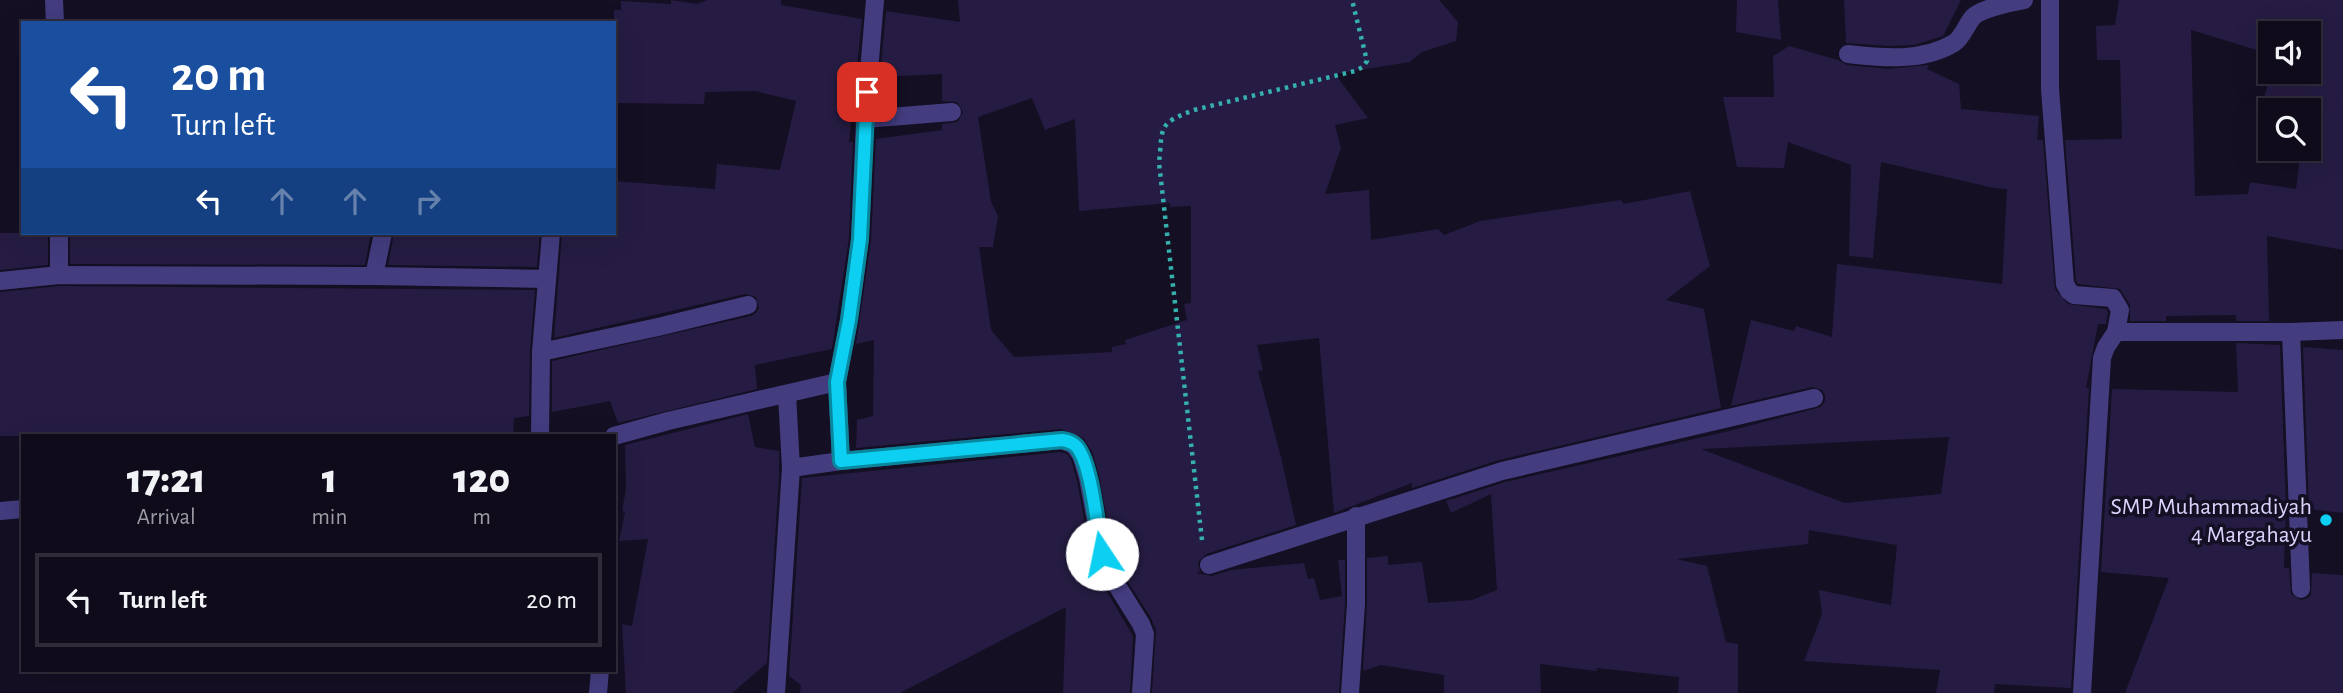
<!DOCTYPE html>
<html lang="en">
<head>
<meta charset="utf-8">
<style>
	body { margin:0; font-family:"Alegreya Sans",sans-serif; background:#181423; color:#f1f3f6; height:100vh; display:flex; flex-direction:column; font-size:26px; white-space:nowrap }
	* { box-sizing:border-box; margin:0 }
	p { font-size:23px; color:#9b9ba2 }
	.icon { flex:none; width:38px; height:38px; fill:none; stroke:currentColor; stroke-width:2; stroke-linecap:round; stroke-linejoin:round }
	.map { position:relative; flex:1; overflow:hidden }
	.panel { position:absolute; left:21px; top:434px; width:595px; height:238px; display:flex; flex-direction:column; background:#0f0b1a; border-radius:0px; box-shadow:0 7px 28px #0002,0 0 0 2px #2f2b39 }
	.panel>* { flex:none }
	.banner { position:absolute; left:21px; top:21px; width:595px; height:214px; border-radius:0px; box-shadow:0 7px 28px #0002,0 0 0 2px #2f2b39; background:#1a4fa0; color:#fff; overflow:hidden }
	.controls { position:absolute; left:2258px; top:21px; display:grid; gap:14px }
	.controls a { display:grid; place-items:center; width:63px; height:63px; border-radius:0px; background:#0f0b1a; box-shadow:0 7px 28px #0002,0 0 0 2px #2f2b39; font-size:35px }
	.pin { position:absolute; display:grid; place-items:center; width:60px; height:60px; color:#fff; margin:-30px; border-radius:14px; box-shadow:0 4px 10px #0006 }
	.me { position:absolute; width:77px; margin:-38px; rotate:349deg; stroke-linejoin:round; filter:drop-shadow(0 0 5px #0008) }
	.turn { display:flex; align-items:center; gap:24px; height:147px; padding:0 35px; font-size:32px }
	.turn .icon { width:91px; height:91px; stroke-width:2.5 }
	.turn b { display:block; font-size:49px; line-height:60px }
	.lanes { display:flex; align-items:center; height:66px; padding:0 35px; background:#0003; justify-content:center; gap:35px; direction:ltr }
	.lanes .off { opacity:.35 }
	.eta { display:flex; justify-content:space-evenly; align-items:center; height:119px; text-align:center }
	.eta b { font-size:42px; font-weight:800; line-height:49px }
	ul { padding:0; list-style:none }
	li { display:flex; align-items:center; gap:21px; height:94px; margin:0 14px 10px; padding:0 21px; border:4px solid #2f2b39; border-radius:0px }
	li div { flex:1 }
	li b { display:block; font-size:26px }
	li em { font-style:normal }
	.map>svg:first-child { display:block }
	.building { fill:#261c43; fill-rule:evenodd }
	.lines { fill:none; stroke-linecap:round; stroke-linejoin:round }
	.path { stroke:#35b0af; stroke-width:4.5; stroke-dasharray:3.5 5; stroke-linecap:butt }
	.street { stroke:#433d80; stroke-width:18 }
	.route-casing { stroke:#08879d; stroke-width:18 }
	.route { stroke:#0ccff1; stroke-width:12 }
	.poi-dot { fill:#0ccff1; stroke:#140f23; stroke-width:2.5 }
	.labels { text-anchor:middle; stroke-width:7; stroke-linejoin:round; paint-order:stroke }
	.poi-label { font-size:24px; fill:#dbd4fd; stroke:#140f23; text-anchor:end }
</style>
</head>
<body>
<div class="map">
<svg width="2343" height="693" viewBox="0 0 2343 693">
	<rect width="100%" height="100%" fill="#140f23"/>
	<g class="building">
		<polygon points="671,0 697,4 707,0 781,0 781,5 862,19 849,142 853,142 849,238 832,349 755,365 757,389 618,423 610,401 552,412 552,361 751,316 756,313 759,308 756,297 745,294 554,338 562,233 614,233 614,181 715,189 717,164 780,170 796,101 755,91 705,92 704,104 614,103 614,10 621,10 621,1 671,4"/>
		<path d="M958,0H1439L1458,22L1456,41L1422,52L1410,62L1335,74L1368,118L1335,125L1341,148L1325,194L1369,190L1371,240L1438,229L1444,235L1480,221L1621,200L1624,204L1690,191L1710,266L1666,300L1704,309L1721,408L1499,460L1412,488V483L1334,513L1319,338L1257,345L1263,370L1258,371L1281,457L1296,525L1206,554L1198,562L1200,571L1196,573L1212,576L1231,570L1304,563L1308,579L1314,578L1320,600L1342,596L1338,560H1345V604L1339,693H1152L1156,630L1151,618L1118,566L1113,551L1099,475L1092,451L1083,438L1061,429L856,448L857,420L873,416L874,340L856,344L871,240L876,139L942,130V124L958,122L963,112L957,102L942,101V74L880,77L886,11L960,22ZM1032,98L1045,130L1075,119L1079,211L1170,203V207L1191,206V303L1184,304L1187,320L1125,340L1126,344L1112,347V352L1014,357L991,330L979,247H993L998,216L991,202L978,117Z"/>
		<polygon points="1737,0 1778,0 1781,40 1736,32"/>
		<polygon points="1844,0 1961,0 1943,36 1914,45 1889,46 1846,43"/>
		<path d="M2119,0H2343V250L2267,236L2269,321H2236V315L2166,316V321H2130V305L2120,289L2078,284L2076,281L2065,140L2122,139L2120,60H2097L2096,26L2115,25ZM2191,30L2270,54V33H2308V72H2272L2263,100L2295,110H2308V149H2301L2296,189L2250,182L2248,194L2195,196Z"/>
		<path d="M1789,46L1838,60L1847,65L1888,69L1928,65L1927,69L1959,84L1961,109L2039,116L2037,140H2043L2055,289L2068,304L2106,309L2108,312L2106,324H2098L2086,388H2089L2071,688L1995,684L1994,693H1936L1940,670L1804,661L1822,614L1819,590L1891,605L1897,545L1809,530L1808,544L1676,559L1707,566L1726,642L1738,644V693H1678L1679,677L1597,668V671L1540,664L1541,693H1444V675L1381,665L1363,671L1367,604V558L1388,556V565L1422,562L1428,603L1472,600L1497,590L1491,494L1451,513L1446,501L1505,482L1725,432L1821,407L1825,401V395L1822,390L1812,387L1731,406L1751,320L1794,331L1796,326L1832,337L1837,264L2002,284L2007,189L1994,188L1881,162L1873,258L1849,256L1851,165L1788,142L1784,168L1737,167L1723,97H1774L1773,56ZM1949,437L1941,494L1845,503L1701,449Z"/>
		<polygon points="0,233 48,233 48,265 0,270"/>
		<polygon points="70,233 371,233 365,265 70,264"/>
		<polygon points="394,233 540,233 537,267 388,265"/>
		<polygon points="60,286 535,290 530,352 529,416 514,418 513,436 0,436 0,292"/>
		<polygon points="2236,343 2280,345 2286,507 2284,568 2289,568 2291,594 2301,600 2308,598 2311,594 2312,573 2343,575 2343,693 2125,693 2169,578 2101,572 2112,389 2238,392"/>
		<polygon points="2303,347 2343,350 2343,513 2309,509"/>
		<polygon points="748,414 755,447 779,451 779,476 767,663 732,693 626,693 622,624 632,626 648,539 619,541 625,512 622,511 626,489 625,445"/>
		<polygon points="1060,452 1067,454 1071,460 1077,481 1091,556 1097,575 1133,636 1130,693 1063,693 1066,607 900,693 800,693 801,685 789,676 802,478"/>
	</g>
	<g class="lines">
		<path class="path" d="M1202,540L1159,163C1163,126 1157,124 1194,110L1355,71L1363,67L1367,61L1352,0"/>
		<g class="street">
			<polyline points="54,0 55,23"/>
			<polyline points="2050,0 2050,89 2065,284 2069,291 2074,295 2113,298 2120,310 2116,332 2291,332 2343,330"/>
			<path d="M1848,54C1882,58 1923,62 1954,43C1963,37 1966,25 1973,17C1980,9 2012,2 2024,0"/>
			<polyline points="865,119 952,112"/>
			<polyline points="59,233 59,275"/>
			<polyline points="374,276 383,233"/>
			<polyline points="0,281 59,275 374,276 547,279"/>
			<polyline points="2291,332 2301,589"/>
			<polyline points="541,352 658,327 748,305"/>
			<polyline points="540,436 541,352 551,233"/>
			<polyline points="614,436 668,421 837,382"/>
			<polyline points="841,461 837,382 849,320 860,239 865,119 875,0"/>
			<polyline points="791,468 841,461 1062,440 1074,445 1081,455 1088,478 1102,554 1108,571 1141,624 1145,634 1141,693"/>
			<polyline points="0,511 23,509"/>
			<polyline points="1209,565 1502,471 1814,398"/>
			<polyline points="598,693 600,670"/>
			<polyline points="776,693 791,468 787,394"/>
			<polyline points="1350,693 1356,604 1356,516"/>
			<polyline points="2082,693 2102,358 2106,347 2116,332"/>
		</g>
	</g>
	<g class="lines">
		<g class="route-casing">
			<path id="route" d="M867,92L860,239L849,320L837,382L841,461L1062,440C1068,441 1073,442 1077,447C1092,466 1097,529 1102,554"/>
		</g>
		<use href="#route" class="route"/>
	</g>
	<circle class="poi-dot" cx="2326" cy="520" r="7"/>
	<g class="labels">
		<g class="poi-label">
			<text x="2312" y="514">SMP Muhammadiyah<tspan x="2312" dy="28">4 Margahayu</tspan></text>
		</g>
	</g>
</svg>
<div class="controls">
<a><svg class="icon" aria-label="sound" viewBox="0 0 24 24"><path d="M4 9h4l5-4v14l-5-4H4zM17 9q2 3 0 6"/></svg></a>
<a><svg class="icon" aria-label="search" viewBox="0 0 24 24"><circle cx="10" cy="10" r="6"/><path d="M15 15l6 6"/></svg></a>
</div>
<div class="pin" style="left:867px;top:92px;background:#d93025"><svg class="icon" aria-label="arrive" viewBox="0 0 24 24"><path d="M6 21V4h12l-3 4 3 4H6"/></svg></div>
<svg class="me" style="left:1102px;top:554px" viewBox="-20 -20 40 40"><circle r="19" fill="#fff"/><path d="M0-13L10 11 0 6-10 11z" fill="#0ccff1"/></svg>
<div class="banner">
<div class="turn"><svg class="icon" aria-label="left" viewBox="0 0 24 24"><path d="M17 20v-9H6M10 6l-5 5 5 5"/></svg><div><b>20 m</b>Turn left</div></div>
<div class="lanes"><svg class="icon" aria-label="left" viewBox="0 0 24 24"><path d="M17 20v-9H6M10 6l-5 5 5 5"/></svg><svg class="icon off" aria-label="ahead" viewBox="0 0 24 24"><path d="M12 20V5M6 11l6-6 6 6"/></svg><svg class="icon off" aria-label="ahead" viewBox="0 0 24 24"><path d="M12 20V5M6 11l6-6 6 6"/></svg><svg class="icon off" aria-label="right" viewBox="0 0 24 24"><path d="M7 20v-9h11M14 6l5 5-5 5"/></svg></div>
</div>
<section class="panel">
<div class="eta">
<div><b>17:21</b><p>Arrival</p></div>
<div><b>1</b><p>min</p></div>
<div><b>120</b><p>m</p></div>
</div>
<ul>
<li><svg class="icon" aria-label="left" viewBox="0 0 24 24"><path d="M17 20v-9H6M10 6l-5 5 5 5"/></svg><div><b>Turn left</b></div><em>20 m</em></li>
</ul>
</section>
</div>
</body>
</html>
